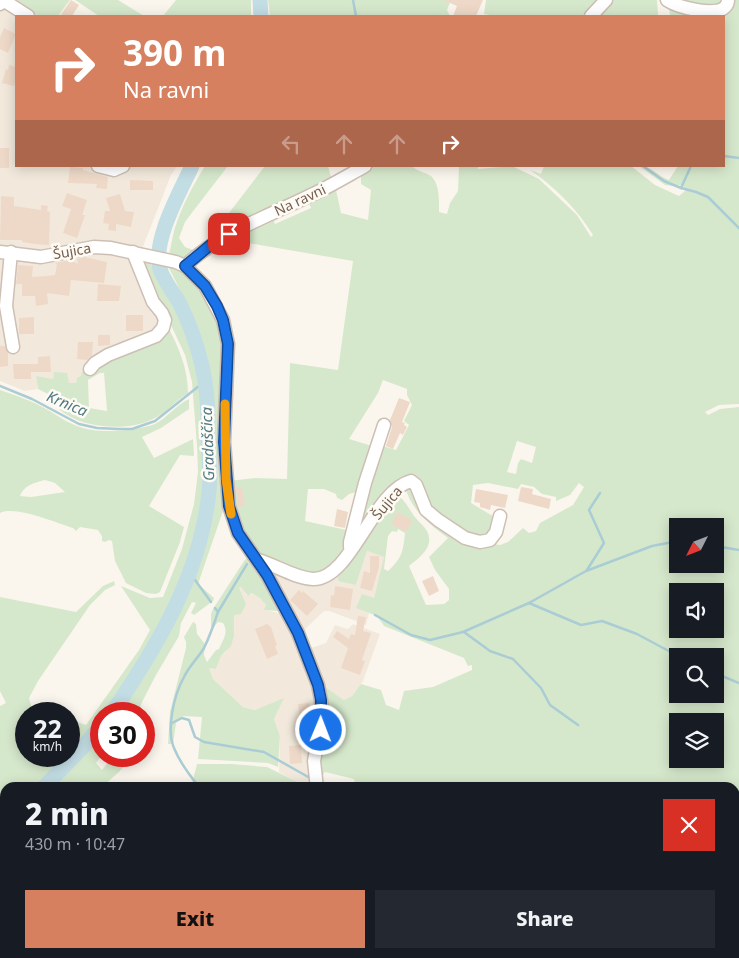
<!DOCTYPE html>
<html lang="en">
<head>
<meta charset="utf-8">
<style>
	body { margin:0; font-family:"Noto Sans",sans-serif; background:#242831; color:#f1f3f6; height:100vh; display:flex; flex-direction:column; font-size:19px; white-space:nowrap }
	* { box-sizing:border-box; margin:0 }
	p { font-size:16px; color:#9ea1a6 }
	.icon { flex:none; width:28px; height:28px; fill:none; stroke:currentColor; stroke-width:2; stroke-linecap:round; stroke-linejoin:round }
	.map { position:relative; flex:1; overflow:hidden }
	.details { position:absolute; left:0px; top:782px; width:740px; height:176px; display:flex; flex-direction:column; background:#171b24; border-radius:15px 15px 0 0; box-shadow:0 2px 12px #0003 }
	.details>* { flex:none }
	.banner { position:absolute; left:15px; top:15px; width:710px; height:152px; border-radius:0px; box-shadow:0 2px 12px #0003; background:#d78060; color:#fff; overflow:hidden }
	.needle { width:32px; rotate:228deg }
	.buttons { position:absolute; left:669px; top:518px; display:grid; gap:10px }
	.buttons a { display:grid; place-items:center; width:55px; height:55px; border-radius:0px; background:#171b24; box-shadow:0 2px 12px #0003; font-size:25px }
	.speed { position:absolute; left:15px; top:702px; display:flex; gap:10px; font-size:25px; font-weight:700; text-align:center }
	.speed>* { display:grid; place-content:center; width:65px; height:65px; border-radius:50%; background:#171b24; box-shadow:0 2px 12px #0003; line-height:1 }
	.speed small { font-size:12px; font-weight:400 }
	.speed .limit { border:8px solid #d22; background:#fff; color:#111 }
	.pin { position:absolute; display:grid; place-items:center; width:42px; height:42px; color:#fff; margin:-21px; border-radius:10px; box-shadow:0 2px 8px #0006 }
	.me { position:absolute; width:55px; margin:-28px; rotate:1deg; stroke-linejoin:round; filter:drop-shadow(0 0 4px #0008) }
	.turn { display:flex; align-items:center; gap:18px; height:105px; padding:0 25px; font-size:22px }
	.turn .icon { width:65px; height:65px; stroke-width:2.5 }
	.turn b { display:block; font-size:35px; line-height:42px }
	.lanes { display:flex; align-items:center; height:48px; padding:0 25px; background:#0003; justify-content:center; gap:25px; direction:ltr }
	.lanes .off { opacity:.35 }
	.round { display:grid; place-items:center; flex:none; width:52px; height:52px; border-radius:0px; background:#242831 }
	.headline { display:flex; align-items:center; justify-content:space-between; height:85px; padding:0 25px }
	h1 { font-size:30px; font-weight:800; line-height:38px }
	.primary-button { display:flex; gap:10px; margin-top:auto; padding:10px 25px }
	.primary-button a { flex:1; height:58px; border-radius:0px; background:#d78060; color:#111; font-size:20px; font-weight:800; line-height:58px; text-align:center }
	.primary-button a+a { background:#242831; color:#f1f3f6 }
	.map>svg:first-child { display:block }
	.residential { fill:#f2e9dc }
	.green { fill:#d6e8cc; fill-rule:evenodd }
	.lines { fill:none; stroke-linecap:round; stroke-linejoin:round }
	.stream { stroke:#aaccd4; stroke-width:2.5 }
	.river { stroke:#c3dde4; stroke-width:15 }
	.building { fill:#eed9c8 }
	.minor-casing { stroke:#cdbfb4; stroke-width:15 }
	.minor { stroke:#fff; stroke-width:12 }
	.route-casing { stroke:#114b97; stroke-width:12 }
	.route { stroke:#1a73e8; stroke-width:9 }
	.slow { stroke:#f59e0b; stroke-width:9 }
	.labels { text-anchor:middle; stroke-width:5; stroke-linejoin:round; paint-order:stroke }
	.street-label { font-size:14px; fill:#756052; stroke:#fefaf4 }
	.water-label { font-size:15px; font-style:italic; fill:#4d7a85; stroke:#fefaf4 }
</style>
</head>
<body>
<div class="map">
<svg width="739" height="958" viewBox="0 0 739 958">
	<rect width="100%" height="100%" fill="#fbf6ed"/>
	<g class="residential">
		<polygon points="0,0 14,0 39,16 16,16 16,166 177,166 171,175 139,257 171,325 81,376 76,383 69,383 54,373 53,379 36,377 38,389 25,391 0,381"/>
		<polygon points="367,551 385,557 374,598 356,607 369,613 366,625 357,623 356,621 329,611 324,611 301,633 308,649 326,643 335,625 348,629 353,624 380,634 363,681 358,689 352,696 344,700 323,687 316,787 308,787 279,772 280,736 274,719 283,699 255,710 243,707 213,679 209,668 216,669 221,656 226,652 234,636 234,615 239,588 241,587 244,589 246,595 250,593 260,598 266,605 265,610 283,614 257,564 332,569 356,585"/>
	</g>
	<g class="green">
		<polygon points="14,0 70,0 58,16 39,16"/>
		<polygon points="75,0 118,0 144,16 99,16"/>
		<polygon points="176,0 251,0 251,16 163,16"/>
		<polygon points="268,0 451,0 447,10 450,16 270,16"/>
		<polygon points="486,0 603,0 587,16 496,16 484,14"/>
		<polygon points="609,0 657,0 658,15 659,16 595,16"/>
		<path d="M665,0H739V404L719,405L705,412L708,415L720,409L739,407V958H275L276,954H735V788H353L355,782L354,779L325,772L321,778L322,783L347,787H323L320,786L317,763L326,722V711L321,688L325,687L344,700L352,696L361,684L381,690L386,705L399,710L404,691L433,687L472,670V665L468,666L464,658L384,626L377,616L356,608L362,594L374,598L384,557L367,551L356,585L338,581L339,568L391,499L397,496C405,499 409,509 414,516C418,521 424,526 427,531C435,547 420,557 409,566L426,605L444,604L449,600V589L435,570L429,557L448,538C430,525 410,509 405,486L412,484L420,506L428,517L463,540L500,545L508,542L523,528L529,533L536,531L540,523L573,505L584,487L579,483L570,495L556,501V497L542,494L534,487L521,484L518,489L488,483L473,485L471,503L496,518C495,552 465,535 449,523C440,518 431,513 426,504C421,496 422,476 408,478C389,480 368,523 357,538L353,542H351L367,484L380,445L396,450L409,425L404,421L412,405L407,395V389L383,380L378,393L349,439L369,445L374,449L360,491L349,494L342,500L337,498L336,494L324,489H308L305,521L351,531C347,549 339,574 316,577C305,578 293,571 283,567C268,561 255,554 246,540C233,522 234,502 229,481L255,478L287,479L290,363L338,370L353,261L224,239L245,227L292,207L293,211L274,221L275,224L311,208L307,199L335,185L341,213L368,220L371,190L361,184V171L369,166H412C418,172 425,172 431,176C440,184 439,201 439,212L447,214L450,203L458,191L459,166H478V169L512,166L539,179L577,215L591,237L593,235C577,209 555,187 530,170L541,174L544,166H631L655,185L679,196L686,190L682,185L673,186L665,185L639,166C652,166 656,175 669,180L678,166H724V16H670L669,6ZM517,441L536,447L532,463L521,459L518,463L516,474L507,472ZM678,526H715V564H678ZM398,529L405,533C403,552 402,558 388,571L384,569L388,536L392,531L397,532ZM678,591H715V629H678ZM678,656H715V694H678ZM678,721H715V759H678Z"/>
		<path d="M205,166H228L194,210L185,222L179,238L185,247L193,250L198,249L216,230L265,166H328L332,181L183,259L169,254C171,246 172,239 174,231C181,207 192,187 205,166Z"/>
		<polygon points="139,257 148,259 186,329 199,366 198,381 202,407 205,444 205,495 197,536 166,616 143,658 108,711 106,714 101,714 101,719 76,749 38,787 5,788 5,810 0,813 0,706 6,703 0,691 0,597 76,612 103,586 114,581 115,585 105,590 90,605 38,681 29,698 31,706 36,710 49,714 26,714 26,756 69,756 69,719 86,725 139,650 150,630 121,586 150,598 163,597 182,549 194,504 198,472 197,446 192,382 185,355"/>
		<polygon points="167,264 176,266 207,296 223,336 226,510 223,511 198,584 214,598 213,601 194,615 191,613 196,603 192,602 181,623 179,636 156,675 141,704 140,714 119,714 153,662 183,603 209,527 215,499 212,386 205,353 192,314"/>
		<path d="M168,327C179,348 188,369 188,393C176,400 166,413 153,419C128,432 81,429 59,409L64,402L38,389L36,376L53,379L54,372L67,373L69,383H76L77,378L81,376L82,372H91ZM100,373H104L107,411L89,408L88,380Z"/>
		<path d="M0,390C15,395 32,401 46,409C57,415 67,423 80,427C98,434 137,431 155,424C167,418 176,405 189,399V409L161,428L142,437L154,458L193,439L194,456L180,455L149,506L184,527L180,542L160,592L156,594L146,593L126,583L115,561L112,541L109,540L105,542L102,541V536L98,530L80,527L76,531L73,528C57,523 14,505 0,513ZM45,480L55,483L65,492L31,497L20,496C24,485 34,483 45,480Z"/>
		<path d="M248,557L252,558L283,614L277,611L264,610L266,605L260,598L251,593L248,596L241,587L239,588L246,604L241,614L234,615V636L231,646L221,656L216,669L209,668L213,679L243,707L255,710L284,698L274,719L280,736L278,767L268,763L198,759L202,717L183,716L176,723L173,744H168L170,712L186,648V642L184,637L193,622L196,624L197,634L205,644L204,655L207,662L216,650L219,649C223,639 229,633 223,623L218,622L213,628L211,627V614L213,609L244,561Z"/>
		<polygon points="101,734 101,756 96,763 102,770 113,756 133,756 119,772 102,787 50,787 82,756"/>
		<polygon points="197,764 232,764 267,767 308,787 191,787"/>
		<polygon points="5,824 5,924 0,939 0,828"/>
		<polygon points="144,954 224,954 223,958 144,958"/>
	</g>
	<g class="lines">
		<g class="stream">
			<polyline points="353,0 356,16"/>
			<polyline points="724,156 739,158"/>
			<polyline points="643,166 664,181 681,188 696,192 708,197 739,228"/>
			<polyline points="681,188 691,166"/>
			<polyline points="0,386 32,399 79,424 97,428 119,429 132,429 155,421 204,382"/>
			<polyline points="715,546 739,550"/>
			<polyline points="587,570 604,543 589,510 600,493"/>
			<polyline points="190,573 211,602"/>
			<polyline points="529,603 581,625 602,621 637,634 678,656"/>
			<polyline points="218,612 247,564"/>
			<polyline points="375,615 411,635 430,640 463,632 529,603 586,571 652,546 678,541"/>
			<polyline points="464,632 490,651 513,659 541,688 550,705 578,725"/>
			<polyline points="715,673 739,683"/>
			<polyline points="172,723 182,718 189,720 195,737 204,742 264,752 310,778"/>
			<polyline points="323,785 335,788"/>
			<path d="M200,788C190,776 180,763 174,748C166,729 174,695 184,677C189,666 198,658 204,648C210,636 214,624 218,612L215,608"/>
			<polyline points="538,954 539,958"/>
			<polyline points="278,958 280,954"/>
		</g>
		<g class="river">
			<polyline points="260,0 261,16"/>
			<path d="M111,714C157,647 201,574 209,491C211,475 209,458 208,442C208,417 208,391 202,366C197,344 189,322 179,302C173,292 164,281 160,269C152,241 180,192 192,166"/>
			<polyline points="43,788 82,748 101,726"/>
			<polyline points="0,820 5,817"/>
		</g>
	</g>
	<g class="building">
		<polygon points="71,0 79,5 72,16 60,16"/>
		<polygon points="443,0 483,0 476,16 453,16 457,6"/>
		<polygon points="4,28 16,34 8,53 0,49 0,37"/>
		<polygon points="9,65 16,67 16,79 14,86 2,83 6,69 8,70"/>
		<rect x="0" y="148" width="9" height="20"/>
		<polygon points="70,167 83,168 83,170 108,177 107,189 96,188 97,184 68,183"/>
		<polygon points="130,180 153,181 153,190 130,190"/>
		<polygon points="67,193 87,200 82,215 85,215 77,238 63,233 71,209 62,206"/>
		<polygon points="120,194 125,211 134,212 131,227 116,224 116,231 108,230 109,224 103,223 105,211 110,211 106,198"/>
		<polygon points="1,196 14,197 14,206 41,210 41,205 48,206 47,211 50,212 49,245 35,244 22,242 22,240 0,240"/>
		<polygon points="84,257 107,262 104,283 71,280 69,296 47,293 48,304 36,306 35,296 22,296 22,284 16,284 18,265 33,266 32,277 47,276 55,275 57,265 55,263 71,260 78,264 77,259"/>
		<polygon points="98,284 121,286 119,301 97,301"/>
		<rect x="126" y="315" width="17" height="16"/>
		<polygon points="34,317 34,334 19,334 19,318"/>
		<polygon points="98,335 110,335 110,345 98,346"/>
		<polygon points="78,342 93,342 92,355 87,360 77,359"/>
		<polygon points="0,346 5,346 8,353 8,366 0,367"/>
		<polygon points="50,356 51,372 31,372 31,379 14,379 13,364 38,364 38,357"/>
		<polygon points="399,398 410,402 402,422 405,423 404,425 407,427 403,435 400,433 393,449 386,446 392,427 390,420"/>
		<polygon points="242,487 245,506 238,507 236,488"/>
		<polygon points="521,487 533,489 532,494 551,499 549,509 518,501"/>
		<polygon points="476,489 508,495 505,508 491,505 490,510 480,507 480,503 474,502"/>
		<polygon points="337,509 348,512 345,528 334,526"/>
		<polygon points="398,512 413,521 406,532 391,524"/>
		<polygon points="370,556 379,556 379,567 372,591 360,588 364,571 370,573"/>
		<polygon points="433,576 439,591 429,596 422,581"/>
		<polygon points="335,586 353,589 350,610 330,607 331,595 334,596"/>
		<polygon points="299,590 302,593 303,591 318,604 307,616 290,600"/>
		<polygon points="358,616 366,617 363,631 371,633 362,660 365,661 360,675 341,668 348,648 333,637 337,631 349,639 351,634 355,635"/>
		<polygon points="267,624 271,627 277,645 275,646 278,654 267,659 255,629"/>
		<polygon points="309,703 312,722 310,722 308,730 299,732 300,721 298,704"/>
		<polygon points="301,745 302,763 290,764 289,746"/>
	</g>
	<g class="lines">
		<g class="minor-casing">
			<g id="minor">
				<path d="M667,0C677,7 716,17 725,7C727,5 728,3 728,0"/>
				<polyline points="0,4 3,0 28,16"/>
				<polyline points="591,16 606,0"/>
				<polyline points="98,166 114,170 123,166"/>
				<polyline points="0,252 41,257 94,247 111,248 176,262 185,266 205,286 223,320 228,344 224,442 229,506 238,533 267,575 298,633 318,685 321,700 322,719 314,761 317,788"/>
				<polyline points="11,252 6,306 13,347"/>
				<path d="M185,266C221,232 267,217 311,195C329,187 347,176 365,166"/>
				<polyline points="90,369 95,363 108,355 156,336 163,328 165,320 162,313 153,302 133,252"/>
				<polyline points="350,547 350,542 365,483 384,425"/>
				<path d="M258,560C276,565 294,578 313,579C351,580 373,491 411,481L416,485L426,510L438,520L465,538L480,542L490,540L496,532L500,516"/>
				<polyline points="271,958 271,954"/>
			</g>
		</g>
		<use href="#minor" class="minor"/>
	</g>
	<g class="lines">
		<g class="route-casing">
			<polyline id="route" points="229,234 213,243 185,266 205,286 217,306 223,320 228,344 224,442 229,506 238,533 267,575 298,633 318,685 321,700 321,730"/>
		</g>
		<use href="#route" class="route"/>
		<polyline class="slow" points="225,404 226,479 231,514"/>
	</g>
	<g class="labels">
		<g class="street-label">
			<text transform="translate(300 200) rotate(-25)" y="5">Na ravni</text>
			<text transform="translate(72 251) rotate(-10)" y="5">Šujica</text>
			<text transform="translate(387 503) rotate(-50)" y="5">Šujica</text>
		</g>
		<g class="water-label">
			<text transform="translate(67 404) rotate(23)" y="5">Krnica</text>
			<text transform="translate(208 444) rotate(-92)" y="5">Gradaščica</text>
		</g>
	</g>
</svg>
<div class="buttons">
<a><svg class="needle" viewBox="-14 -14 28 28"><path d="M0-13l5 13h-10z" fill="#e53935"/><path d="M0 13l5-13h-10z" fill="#9ea1a6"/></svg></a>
<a><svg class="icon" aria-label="sound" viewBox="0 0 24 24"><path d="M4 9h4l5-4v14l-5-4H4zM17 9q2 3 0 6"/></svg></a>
<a><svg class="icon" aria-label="search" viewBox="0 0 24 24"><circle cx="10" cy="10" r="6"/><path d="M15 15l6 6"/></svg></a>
<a><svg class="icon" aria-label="layers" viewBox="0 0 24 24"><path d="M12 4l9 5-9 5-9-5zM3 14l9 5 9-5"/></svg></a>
</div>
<div class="speed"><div>22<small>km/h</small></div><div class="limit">30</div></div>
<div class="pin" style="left:229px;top:234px;background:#d93025"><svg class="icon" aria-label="arrive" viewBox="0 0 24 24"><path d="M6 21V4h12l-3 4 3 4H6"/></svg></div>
<svg class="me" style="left:321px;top:730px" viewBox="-20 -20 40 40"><circle r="17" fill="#1a73e8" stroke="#fff" stroke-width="3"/><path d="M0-11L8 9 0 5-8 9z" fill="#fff"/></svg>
<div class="banner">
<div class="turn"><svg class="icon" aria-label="right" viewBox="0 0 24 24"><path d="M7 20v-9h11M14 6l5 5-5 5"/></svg><div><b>390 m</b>Na ravni</div></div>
<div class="lanes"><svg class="icon off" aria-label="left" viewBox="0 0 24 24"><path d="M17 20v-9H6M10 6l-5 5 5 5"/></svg><svg class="icon off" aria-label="ahead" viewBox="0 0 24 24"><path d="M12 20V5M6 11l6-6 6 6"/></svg><svg class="icon off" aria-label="ahead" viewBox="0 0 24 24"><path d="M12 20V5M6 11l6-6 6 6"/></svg><svg class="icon" aria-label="right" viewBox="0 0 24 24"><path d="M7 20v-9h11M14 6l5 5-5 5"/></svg></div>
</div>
<section class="details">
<div class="headline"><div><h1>2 min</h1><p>430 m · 10:47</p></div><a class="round" style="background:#d93025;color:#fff"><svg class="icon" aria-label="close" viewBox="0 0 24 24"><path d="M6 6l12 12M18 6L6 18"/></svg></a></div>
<div class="primary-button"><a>Exit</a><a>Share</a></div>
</section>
</div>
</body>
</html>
